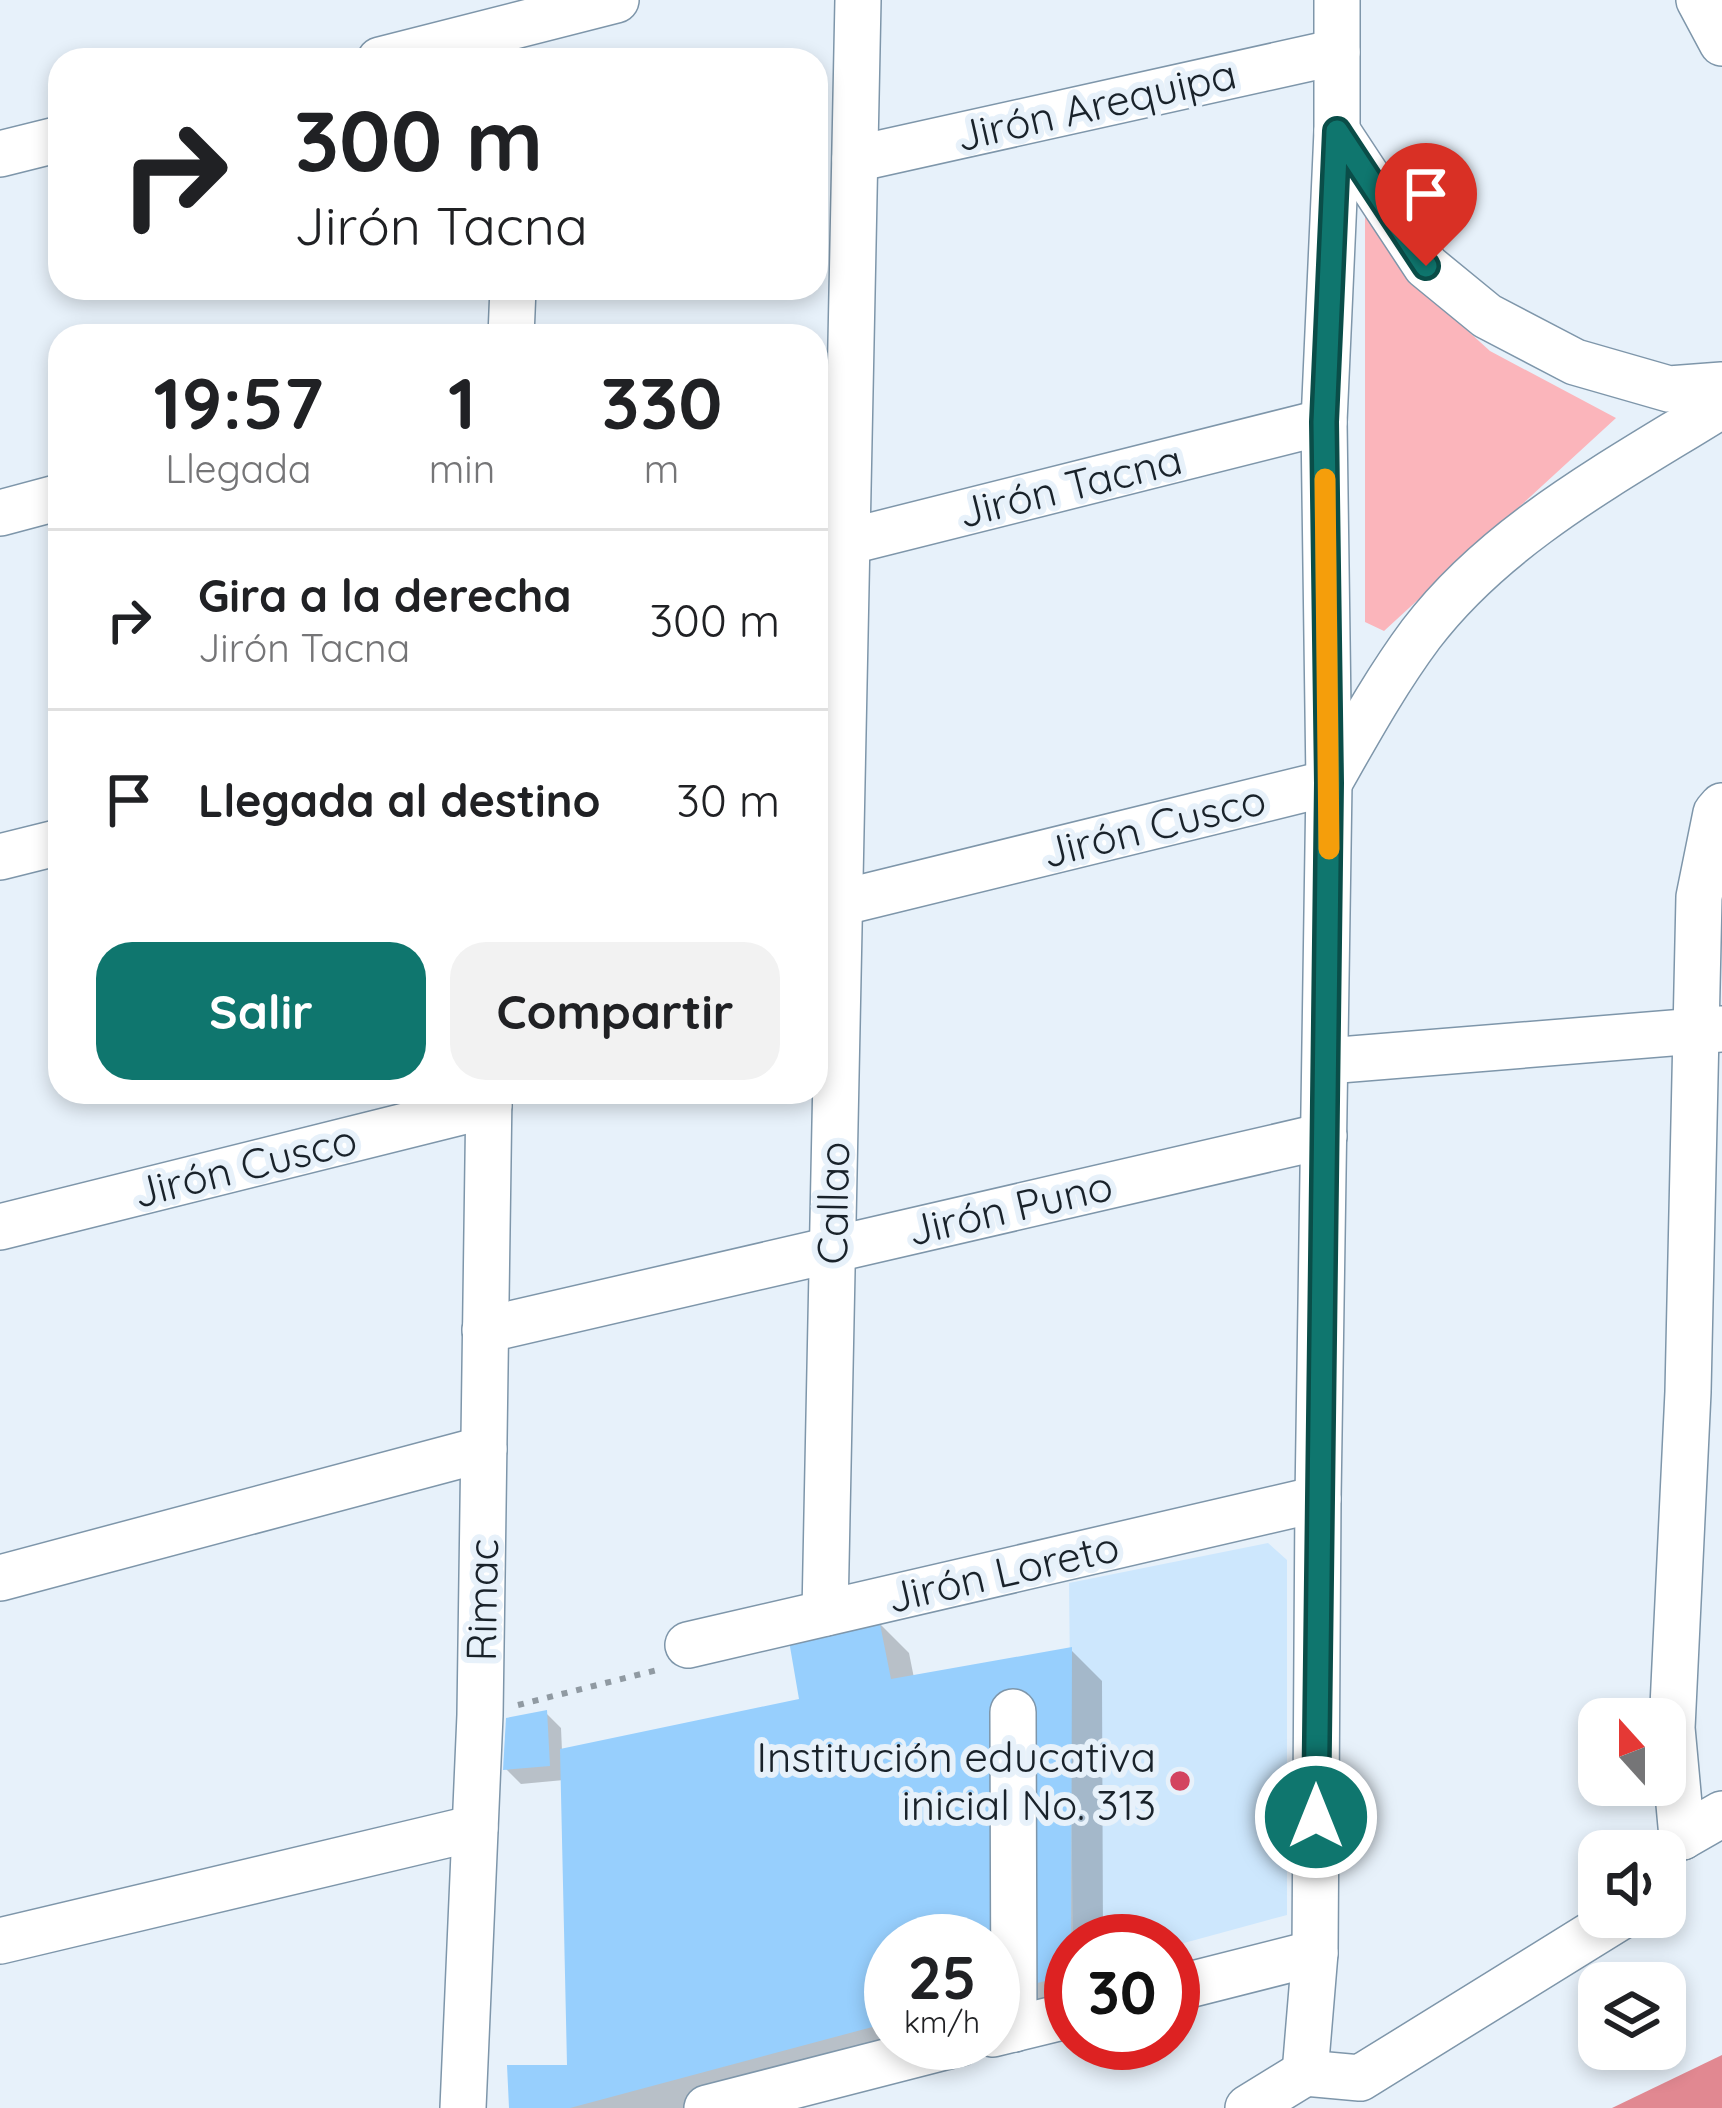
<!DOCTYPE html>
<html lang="es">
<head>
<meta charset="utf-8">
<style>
	body { margin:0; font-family:Quicksand,sans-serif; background:#f2f2f2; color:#202124; height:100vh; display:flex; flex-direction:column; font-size:45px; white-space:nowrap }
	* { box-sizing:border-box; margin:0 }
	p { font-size:39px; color:#757577 }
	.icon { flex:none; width:66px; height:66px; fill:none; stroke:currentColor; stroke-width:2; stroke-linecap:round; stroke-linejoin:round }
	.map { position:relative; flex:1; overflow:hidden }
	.details { position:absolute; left:48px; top:324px; width:780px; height:780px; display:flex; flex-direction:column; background:#fff; border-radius:36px; box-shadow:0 6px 18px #0003 }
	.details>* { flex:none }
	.hud { position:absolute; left:48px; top:48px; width:780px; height:252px; border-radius:36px; box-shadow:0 6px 18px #0003; background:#fff; color:#202124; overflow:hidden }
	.needle { width:78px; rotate:339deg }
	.controls { position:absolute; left:1578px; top:1698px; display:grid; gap:24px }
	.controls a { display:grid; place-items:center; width:108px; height:108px; border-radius:24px; background:#fff; box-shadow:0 6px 18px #0003; font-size:60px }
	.speed { position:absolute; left:864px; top:1914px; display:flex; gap:24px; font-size:60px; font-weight:700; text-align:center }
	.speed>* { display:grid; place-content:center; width:156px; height:156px; border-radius:50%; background:#fff; box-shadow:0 6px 18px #0003; line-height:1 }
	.speed small { font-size:30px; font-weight:400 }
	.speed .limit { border:18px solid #d22; background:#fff; color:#111 }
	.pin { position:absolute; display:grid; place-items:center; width:102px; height:102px; color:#fff; margin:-123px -51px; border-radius:50% 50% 50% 0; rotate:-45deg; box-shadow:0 0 12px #0007 }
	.pin .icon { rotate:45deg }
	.me { position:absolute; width:132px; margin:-66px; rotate:0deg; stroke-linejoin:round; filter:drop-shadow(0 0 9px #0008) }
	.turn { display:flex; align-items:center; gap:42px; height:252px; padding:0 48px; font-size:54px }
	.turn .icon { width:156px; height:156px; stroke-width:2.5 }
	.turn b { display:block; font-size:84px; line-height:102px }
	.eta { display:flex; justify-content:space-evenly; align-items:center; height:204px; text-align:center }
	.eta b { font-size:72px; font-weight:800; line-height:84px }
	.action { display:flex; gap:24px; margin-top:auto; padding:24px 48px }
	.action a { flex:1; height:138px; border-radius:36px; background:#0f766e; color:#fff; font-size:48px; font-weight:800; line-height:138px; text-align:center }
	.action a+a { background:#f2f2f2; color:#202124 }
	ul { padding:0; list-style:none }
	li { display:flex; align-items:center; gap:36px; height:180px; padding:0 48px; border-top:3px solid #e0e0e0 }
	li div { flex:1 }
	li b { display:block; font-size:45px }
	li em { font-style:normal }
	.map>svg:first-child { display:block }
	.built { fill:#cde7fd }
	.green { fill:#fbb5bb }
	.water { fill:#e18891 }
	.shadow { fill:#0003 }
	.building { fill:#97cffd }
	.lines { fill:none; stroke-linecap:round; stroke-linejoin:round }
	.minor-casing { stroke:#7e96aa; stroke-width:48 }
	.path { stroke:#909aa2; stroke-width:6; stroke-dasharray:6 9; stroke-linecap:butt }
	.minor { stroke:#fff; stroke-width:45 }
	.route-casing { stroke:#0a4d48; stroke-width:30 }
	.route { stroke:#0f766e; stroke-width:21 }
	.slow { stroke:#f59e0b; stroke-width:21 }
	.poi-dot { fill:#d3435f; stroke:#e7f1fa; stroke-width:4.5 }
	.labels { text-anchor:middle; stroke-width:12; stroke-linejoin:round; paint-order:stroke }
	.street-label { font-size:42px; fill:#19222a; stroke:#e7f1fa }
	.poi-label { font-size:42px; fill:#19222a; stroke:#e7f1fa; text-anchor:end }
</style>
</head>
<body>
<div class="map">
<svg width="1722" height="2108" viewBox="0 0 1722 2108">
	<rect width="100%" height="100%" fill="#e7f1fa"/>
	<polygon class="built" points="1268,1543 1287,1560 1287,1915 1173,1946 1173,1941 1073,1941 1069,1583"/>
	<polygon class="green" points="1365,197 1416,284 1490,351 1616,418 1384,631 1365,622"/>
	<polygon class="water" points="1722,2055 1722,2108 1612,2108"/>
	<polygon class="shadow" points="878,1622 909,1653 914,1678 1071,1650 1102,1681 1103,1941 1071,1941 1071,2012 993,2033 993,1941 891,1941 891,2043 713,2108 512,2108 570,2068 564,1780 521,1784 506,1769 546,1713 561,1728 562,1751 802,1702"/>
	<g class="building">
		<polygon points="879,1619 891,1679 1072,1647 1071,1974 993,1995 993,1941 891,1941 891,2022 570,2108 509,2108 507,2065 567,2065 560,1749 799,1699 788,1635"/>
		<polygon points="547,1710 550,1766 503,1770 506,1718"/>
	</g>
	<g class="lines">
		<g class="minor-casing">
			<g id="minor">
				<polyline points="1699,0 1722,43"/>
				<polyline points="380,60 616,0"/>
				<polyline points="1337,131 1426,266 1487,316 1575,362 1669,389 1722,385"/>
				<polyline points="0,154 60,139"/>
				<polyline points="855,159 1337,52"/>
				<polyline points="511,336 513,288"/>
				<polyline points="0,513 60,497"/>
				<polyline points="819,549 1324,422"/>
				<polyline points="0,857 60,842"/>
				<path d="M840,903L1329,783C1358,732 1386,681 1421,634C1498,533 1616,471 1722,405"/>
				<polyline points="1327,1061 1722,1029"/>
				<polyline points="0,1227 489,1105"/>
				<polyline points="485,1330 1324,1136"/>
				<polyline points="0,1578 484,1449"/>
				<polyline points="825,1613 858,0"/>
				<polyline points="688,1645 1318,1499"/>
				<polyline points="1013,1712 1014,2029"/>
				<polyline points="1682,1837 1672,1728 1688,1392 1699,897 1716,813 1722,806"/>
				<polyline points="1682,1837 1722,1814"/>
				<polyline points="0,1941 475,1828"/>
				<polyline points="1173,1989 1315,1953"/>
				<polyline points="993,2034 1071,2015"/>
				<polyline points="1305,2073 1315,1953 1318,1499 1329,783 1324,422 1337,131 1337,0"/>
				<polyline points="1305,2073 1360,2078 1620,1917"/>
				<polyline points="463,2108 480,1715 489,1092"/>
				<polyline points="707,2108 960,2043"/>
				<polyline points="1248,2108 1305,2073"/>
			</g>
		</g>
		<polyline class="path" points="518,1705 657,1670"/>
		<use href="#minor" class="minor"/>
	</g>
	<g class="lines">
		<g class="route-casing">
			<polyline id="route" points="1316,1817 1329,783 1324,422 1337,131 1426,266"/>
		</g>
		<use href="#route" class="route"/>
		<polyline class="slow" points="1325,479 1329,849"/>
	</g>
	<circle class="poi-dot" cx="1180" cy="1781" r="12"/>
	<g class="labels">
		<g class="street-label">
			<text transform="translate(1096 105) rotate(-13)" y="15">Jirón Arequipa</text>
			<text transform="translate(1070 486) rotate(-14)" y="15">Jirón Tacna</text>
			<text transform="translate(1154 826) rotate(-14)" y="15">Jirón Cusco</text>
			<text transform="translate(245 1166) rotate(-14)" y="15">Jirón Cusco</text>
			<text transform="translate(833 1203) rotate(-89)" y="15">Callao</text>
			<text transform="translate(1010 1208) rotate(-13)" y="15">Jirón Puno</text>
			<text transform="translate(1003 1572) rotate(-13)" y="15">Jirón Loreto</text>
			<text transform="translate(482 1600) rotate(-89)" y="15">Rimac</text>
		</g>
		<g class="poi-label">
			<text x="1156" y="1772">Institución educativa<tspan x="1156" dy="48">inicial No. 313</tspan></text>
		</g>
	</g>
</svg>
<div class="controls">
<a><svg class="needle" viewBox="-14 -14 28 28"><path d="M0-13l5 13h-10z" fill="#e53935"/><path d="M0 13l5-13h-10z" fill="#757577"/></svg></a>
<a><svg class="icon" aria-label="sound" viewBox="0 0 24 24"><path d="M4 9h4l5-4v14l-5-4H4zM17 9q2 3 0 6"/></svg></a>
<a><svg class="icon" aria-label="layers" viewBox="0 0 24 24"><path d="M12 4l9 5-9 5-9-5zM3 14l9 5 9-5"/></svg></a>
</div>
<div class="speed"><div>25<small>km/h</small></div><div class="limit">30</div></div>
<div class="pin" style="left:1426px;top:266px;background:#d93025"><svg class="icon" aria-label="arrive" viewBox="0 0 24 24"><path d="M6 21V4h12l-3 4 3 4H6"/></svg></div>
<svg class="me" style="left:1316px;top:1817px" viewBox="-20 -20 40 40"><circle r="17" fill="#0f766e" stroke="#fff" stroke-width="3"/><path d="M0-11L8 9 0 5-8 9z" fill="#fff"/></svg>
<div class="hud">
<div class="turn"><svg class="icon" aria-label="right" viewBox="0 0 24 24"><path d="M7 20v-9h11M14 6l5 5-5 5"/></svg><div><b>300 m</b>Jirón Tacna</div></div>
</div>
<section class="details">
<div class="eta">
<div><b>19:57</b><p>Llegada</p></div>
<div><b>1</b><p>min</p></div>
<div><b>330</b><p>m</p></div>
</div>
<ul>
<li><svg class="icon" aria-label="right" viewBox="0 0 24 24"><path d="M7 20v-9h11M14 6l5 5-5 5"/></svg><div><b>Gira a la derecha</b><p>Jirón Tacna</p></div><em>300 m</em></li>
<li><svg class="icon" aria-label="arrive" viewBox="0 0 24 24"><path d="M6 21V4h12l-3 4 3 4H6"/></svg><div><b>Llegada al destino</b></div><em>30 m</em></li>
</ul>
<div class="action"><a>Salir</a><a>Compartir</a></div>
</section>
</div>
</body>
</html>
